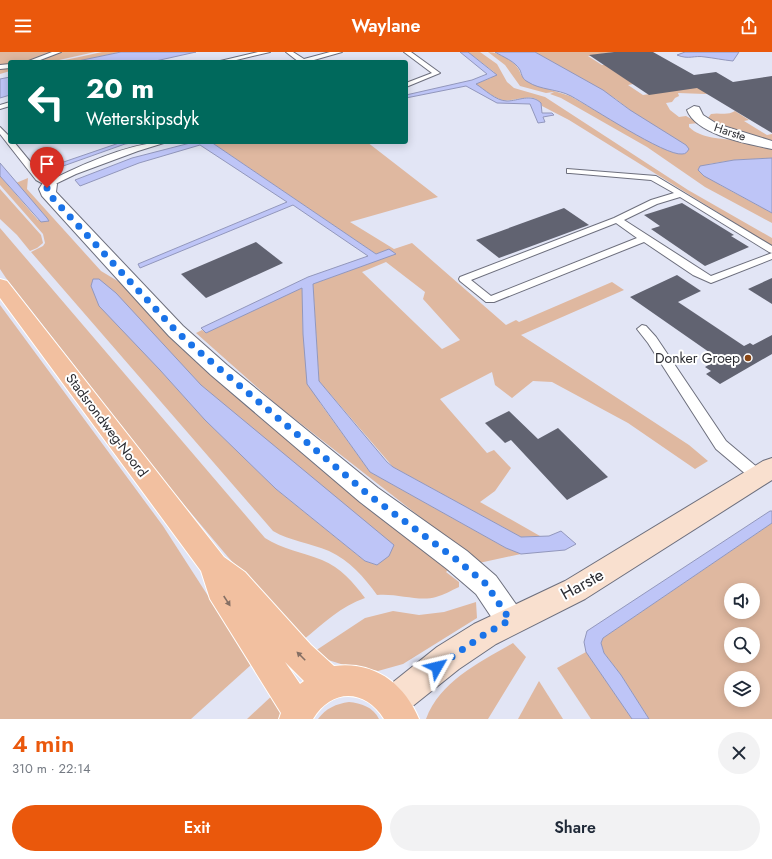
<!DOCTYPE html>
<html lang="en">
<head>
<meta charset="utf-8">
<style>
	body { margin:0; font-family:Jost,sans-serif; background:#f2f2f3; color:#1f2937; height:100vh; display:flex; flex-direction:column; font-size:15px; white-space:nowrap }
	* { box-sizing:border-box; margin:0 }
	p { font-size:13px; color:#747a83 }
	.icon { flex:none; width:22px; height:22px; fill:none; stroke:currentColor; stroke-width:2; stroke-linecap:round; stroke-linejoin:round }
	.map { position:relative; height:667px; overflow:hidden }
	.sheet { display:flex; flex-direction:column; background:#fff; flex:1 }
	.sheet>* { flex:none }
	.hud { position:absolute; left:8px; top:8px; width:400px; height:84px; border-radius:4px; box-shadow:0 2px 10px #0003; background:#00695c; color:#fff; overflow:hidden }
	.tools { position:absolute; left:724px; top:531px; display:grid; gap:8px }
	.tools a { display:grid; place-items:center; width:36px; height:36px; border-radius:50%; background:#fff; box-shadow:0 2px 10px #0003; font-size:20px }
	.pin { position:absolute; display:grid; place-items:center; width:34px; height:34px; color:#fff; margin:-41px -17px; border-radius:50% 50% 50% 0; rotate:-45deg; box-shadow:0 0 4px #0007 }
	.pin .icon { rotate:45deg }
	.me { position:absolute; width:44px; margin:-22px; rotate:53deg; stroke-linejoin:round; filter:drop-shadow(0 0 3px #0008) }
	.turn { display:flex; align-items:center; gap:14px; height:84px; padding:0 12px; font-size:18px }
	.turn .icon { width:52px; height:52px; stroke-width:2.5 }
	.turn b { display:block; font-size:28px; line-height:34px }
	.round { display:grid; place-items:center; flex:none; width:42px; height:42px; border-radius:21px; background:#f2f2f3 }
	.overview { display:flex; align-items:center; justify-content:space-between; height:68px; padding:0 12px }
	h1 { font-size:24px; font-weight:600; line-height:30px; color:#ea580c }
	.action { display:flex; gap:8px; margin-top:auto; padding:8px 12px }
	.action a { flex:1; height:46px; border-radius:24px; background:#ea580c; color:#fff; font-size:16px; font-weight:600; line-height:46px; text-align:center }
	.action a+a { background:#f2f2f3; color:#1f2937 }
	header { display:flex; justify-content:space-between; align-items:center; height:52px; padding:0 12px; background:#ea580c; color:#fff; font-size:18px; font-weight:600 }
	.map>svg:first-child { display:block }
	.green { fill:#dfb8a0; fill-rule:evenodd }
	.water { fill:#bec5f7; stroke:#9297bc }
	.building { fill:#616371 }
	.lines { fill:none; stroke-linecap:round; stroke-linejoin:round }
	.lane-casing { stroke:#6d6f7d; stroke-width:2 }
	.street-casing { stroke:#6d6f7d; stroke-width:2 }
	.secondary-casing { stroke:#6d6f7d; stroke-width:2 }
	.primary-casing { stroke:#fff; stroke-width:2 }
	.lane { fill:#fff; fill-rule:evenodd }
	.street { fill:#fff; fill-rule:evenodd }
	.secondary { fill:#f9e0cf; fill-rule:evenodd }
	.primary { fill:#f2c0a0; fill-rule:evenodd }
	.oneway { fill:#856f64 }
	.route { stroke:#1a73e8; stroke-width:7; stroke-dasharray:0 12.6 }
	.poi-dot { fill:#894716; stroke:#fff; stroke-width:1.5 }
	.labels { text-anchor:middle; stroke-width:4; stroke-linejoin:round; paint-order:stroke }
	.far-street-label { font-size:12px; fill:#2b2c32; stroke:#fff }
	.poi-label { font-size:14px; fill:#2b2c32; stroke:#fff; text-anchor:end }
	.street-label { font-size:14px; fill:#2b2c32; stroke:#fff }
	.near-street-label { font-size:17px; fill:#2b2c32; stroke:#fff }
</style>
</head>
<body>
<header><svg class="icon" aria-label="menu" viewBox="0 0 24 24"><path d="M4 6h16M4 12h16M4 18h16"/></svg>Waylane<svg class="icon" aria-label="share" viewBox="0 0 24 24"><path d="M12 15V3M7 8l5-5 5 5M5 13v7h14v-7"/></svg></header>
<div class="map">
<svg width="772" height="667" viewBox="0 0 772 667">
	<rect width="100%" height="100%" fill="#e2e5f5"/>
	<g class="green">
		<polygon points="0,0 95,0 50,10 10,10 10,19 0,22"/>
		<polygon points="102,0 121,0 73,10 56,10"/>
		<path d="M468,0H480L497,12L507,30L514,36L545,45L688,138L772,186V194L569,68L542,54C536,37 513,51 502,48C493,45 483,37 475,32L491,26L494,20Z"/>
		<path d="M488,0C500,0 518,10 521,23L535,33L570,44L633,80L671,100L630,58L616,47L535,0H615L588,4L602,13L615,11L644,30L628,33L643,43L684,37L710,29L720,39L705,42L678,41L679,44L675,46L672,50L666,51L670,58L679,65L686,64L699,71L689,72V75C701,87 722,86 738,89C750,91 761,94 772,96V106L734,108L709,112L720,133L772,161V171L705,135L647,95L561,46L550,42L554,40L546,41L520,34L505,13Z"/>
		<path d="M735,59L749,68L744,69L767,83L772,82V90L721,74L708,66L711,62C719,60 727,64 735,59Z"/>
		<path d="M211,90H367L438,145L350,170L394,197L412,191L506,273L516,268L519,270L612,230L624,238L521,283L689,393L708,409L695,417L628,371L552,330L533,329L512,346L495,333L492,320L440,347L487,401L494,398L511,416L495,439L480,450L540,484L521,485L393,415L319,329L313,232L395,202L389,198L376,202ZM386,210L425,240L423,247L460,288L442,297L362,220Z"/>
		<path d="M0,124L38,168L47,166L16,131L28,126L27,137L101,219L121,231L169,283L451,515L446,520L459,530V535C452,538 444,543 436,545C419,550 397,541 377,543C364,525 350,509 329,499C310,491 290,489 273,479L31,200L43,194L45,191L43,182L0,133ZM168,298L201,333L255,380L377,513L365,509L276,437L205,368L160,318Z"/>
		<polygon points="0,137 41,183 43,191 37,196 30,199 17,183 0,167"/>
		<path d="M0,176L265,486C282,497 302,500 322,508C341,516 353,530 365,546C341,554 323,572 303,588L228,505L175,442L6,226L0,217Z"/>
		<polygon points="302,236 303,282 320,351 370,420 506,496 521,502 479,511 277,353 196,281 202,278 206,281 298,237"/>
		<polygon points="0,253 163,474 252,612 191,667 0,667"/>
		<path d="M772,471V667H649L621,623L604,601L601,591L603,586ZM731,538H753V560H731ZM731,582H753V604H731ZM731,626H753V648H731Z"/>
		<polygon points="476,550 477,566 403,612 378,619 344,613 325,607 315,599 365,566 393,559 419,563 444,560"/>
		<path d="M513,591L526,605L488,667H426C440,629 480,610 513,591Z"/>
		<polygon points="586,600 632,667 591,667 557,616"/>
		<polygon points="539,629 563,667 518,667"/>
		<polygon points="276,640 280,646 280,667 247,667"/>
		<path d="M349,650C361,651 373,655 379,667H318C326,656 336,652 349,650Z"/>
	</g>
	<g class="water">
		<polygon points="121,0 196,0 151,10 73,10"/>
		<path d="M460,0H468L497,23L476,32C484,37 496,49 507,49C518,49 531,41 541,51L542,61H552L554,63L543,65L545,70L538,71L530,52L497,51L466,34L406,46V43L472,28L487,22Z"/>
		<path d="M495,0H535L603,38L630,58L686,93L689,97C687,100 686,102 682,102C665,104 591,55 571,44C558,37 540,38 528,30C522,27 522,23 520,18C515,9 503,5 495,0Z"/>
		<path d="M685,0H739L733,9C723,8 714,6 705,5C694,3 689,8 677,3Z"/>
		<polygon points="10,25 10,43 0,46 0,27"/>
		<polygon points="122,90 138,90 125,92 52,118 49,115"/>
		<polygon points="194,90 211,90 376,202 389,197 396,202 313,232 319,329 387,410 393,415 521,485 549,484 561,479 576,492 565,498 521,502 506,496 370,420 307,332 303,282 302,236 206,281 201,276 308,225 368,204 293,153 140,216 138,212 287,150 200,93 139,111 80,134 75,128 132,106"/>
		<polygon points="772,106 772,161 704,124 698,118 700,114 734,108"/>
		<polygon points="0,111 47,166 49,169 41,170 0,124"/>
		<polygon points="93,227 99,227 116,241 201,333 394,493 389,504 377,513 365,509 276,437 205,368 160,318 99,254 91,234"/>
		<polygon points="770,459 772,459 772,471 603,586 601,591 604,601 621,623 649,667 632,667 586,600 584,590 587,579"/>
	</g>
	<g class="building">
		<polygon points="614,0 653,0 694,23 716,20 733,30 772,24 772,81 697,36 649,43 589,3"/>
		<polygon points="682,151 734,183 731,184 749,195 705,214 651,177 660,174 644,163"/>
		<polygon points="564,156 589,173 499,206 476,188"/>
		<polygon points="256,190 283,211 206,246 181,222"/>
		<polygon points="677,223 701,239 678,250 744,294 750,291 753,293 772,283 772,302 720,332 706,322 711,319 705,315 719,307 630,245"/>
		<polygon points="772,226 772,252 748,237"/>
		<polygon points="509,359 538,387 558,376 608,425 567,448 511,388 505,391 485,371"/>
	</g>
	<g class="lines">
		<g class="lane-casing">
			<g id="lane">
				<polygon points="52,0 61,0 35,10 26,10"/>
				<polygon points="258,0 270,0 228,10 216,10"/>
				<polygon points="286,0 293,0 304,7 330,0 342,0 307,10 299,10"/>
				<polygon points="404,0 411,0 440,21 406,35 406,31 432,21"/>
				<polygon points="10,12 10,16 0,17 0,13"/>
				<polygon points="10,50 10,54 0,57 0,53"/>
				<path d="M0,75L10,85V90H14L42,124L49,129C81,113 131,90 167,90L138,99L76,122L49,135L36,128L0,82Z"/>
				<path d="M567,117L656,124L772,194V201L769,200L680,145L657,152L624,168L711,224L772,201V207L711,231L693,223L644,190L494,250H486L460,229L459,227L460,225L614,166L651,148L674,141L651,128L570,121H567ZM616,171L637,186L491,244L471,228Z"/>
				<polygon points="642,273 646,274 656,285 726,389 764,421 766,425 764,429 759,430 754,429 716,397 648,291 637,277"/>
			</g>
		</g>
		<g class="street-casing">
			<g id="street">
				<path d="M694,54L699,55L703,63L717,72L772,89V97C749,92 696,83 687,58Z"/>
				<polygon points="49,127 54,129 57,132 56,140 183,274 227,313 378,436 467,499 496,524 520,558 525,568 520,578 510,582 500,578 476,542 447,517 360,450 211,323 169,284 42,144 39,137 44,129"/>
			</g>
		</g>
		<g class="secondary-casing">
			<polygon id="secondary" points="772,406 772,428 585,547 496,592 459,617 404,661 393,666 382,661 377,650 382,639 437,595 474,572 565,529 763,409"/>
		</g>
		<g class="primary-casing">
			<path id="primary" d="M0,227L7,229L224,505L245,520L311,593L334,614C374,609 404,631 419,667H384C365,637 332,636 313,667H279L281,661L210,547L201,519L0,246ZM285,610L304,629L300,632Z"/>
		</g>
		<use href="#lane" class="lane"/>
		<use href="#street" class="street"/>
		<use href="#secondary" class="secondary"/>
		<use href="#primary" class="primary"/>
	</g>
	<defs><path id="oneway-solid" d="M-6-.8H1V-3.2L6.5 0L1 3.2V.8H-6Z"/></defs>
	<g class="oneway">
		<use href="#oneway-solid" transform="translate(227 549) rotate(57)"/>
		<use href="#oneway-solid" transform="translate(301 604) rotate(-135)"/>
	</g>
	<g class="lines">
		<polyline class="route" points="47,136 48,141 176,279 195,296 369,443 457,508 486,532 510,568 485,582 437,615"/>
	</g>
	<circle class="poi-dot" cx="748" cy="306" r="4"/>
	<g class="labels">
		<g class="far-street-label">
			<text transform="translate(730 80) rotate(18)" y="4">Harste</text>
		</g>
		<g class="poi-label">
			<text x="740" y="311">Donker Groep</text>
		</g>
		<g class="street-label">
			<text transform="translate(107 373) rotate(53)" y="5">Stadsrondweg-Noord</text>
		</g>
		<g class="near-street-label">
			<text transform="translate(582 532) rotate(-29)" y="6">Harste</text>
		</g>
	</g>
</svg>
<div class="tools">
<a><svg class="icon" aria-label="sound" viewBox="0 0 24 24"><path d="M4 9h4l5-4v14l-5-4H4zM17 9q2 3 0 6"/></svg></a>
<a><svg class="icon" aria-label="search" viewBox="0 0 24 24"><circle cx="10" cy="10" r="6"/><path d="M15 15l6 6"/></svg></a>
<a><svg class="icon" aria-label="layers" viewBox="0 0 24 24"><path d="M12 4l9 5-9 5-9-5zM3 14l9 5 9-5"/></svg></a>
</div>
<div class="pin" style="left:47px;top:136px;background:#d93025"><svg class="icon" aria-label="arrive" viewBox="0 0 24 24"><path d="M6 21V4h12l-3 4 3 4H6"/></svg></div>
<svg class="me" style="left:437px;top:615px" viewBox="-20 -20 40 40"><path d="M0-17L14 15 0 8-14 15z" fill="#1a73e8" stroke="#fff" stroke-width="4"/></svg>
<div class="hud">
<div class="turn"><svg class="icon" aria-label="left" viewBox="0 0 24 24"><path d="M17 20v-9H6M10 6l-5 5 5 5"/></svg><div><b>20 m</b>Wetterskipsdyk</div></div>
</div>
</div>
<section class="sheet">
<div class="overview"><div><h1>4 min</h1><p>310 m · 22:14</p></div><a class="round"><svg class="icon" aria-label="close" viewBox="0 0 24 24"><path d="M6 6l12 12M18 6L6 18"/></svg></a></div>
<div class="action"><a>Exit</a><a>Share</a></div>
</section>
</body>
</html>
